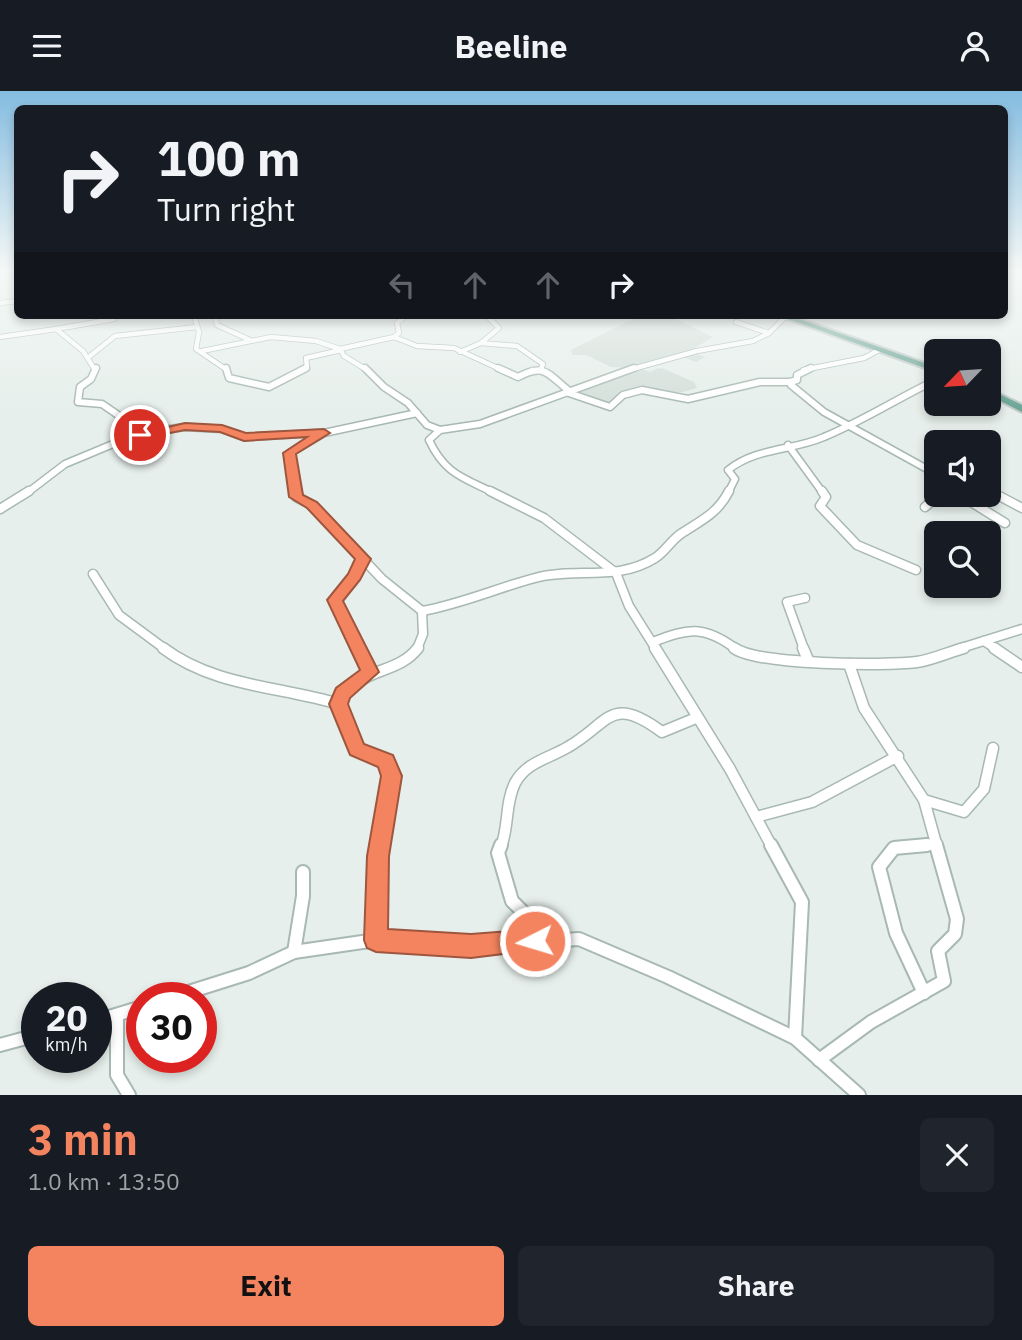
<!DOCTYPE html>
<html lang="en">
<head>
<meta charset="utf-8">
<style>
	body { margin:0; font-family:"IBM Plex Sans",sans-serif; background:#20242c; color:#f1f3f6; height:100vh; display:flex; flex-direction:column; font-size:26px; white-space:nowrap }
	* { box-sizing:border-box; margin:0 }
	p { font-size:23px; color:#9ea1a6 }
	.icon { flex:none; width:38px; height:38px; fill:none; stroke:currentColor; stroke-width:2; stroke-linecap:round; stroke-linejoin:round }
	.map { position:relative; height:1004px; overflow:hidden }
	.drawer { display:flex; flex-direction:column; background:#171b24; flex:1 }
	.drawer>* { flex:none }
	.guide { position:absolute; left:14px; top:14px; width:994px; height:214px; border-radius:10px; box-shadow:0 4px 10px #0003; background:#171b24; color:#f1f3f6; overflow:hidden }
	.needle { width:46px; rotate:245deg }
	.tools { position:absolute; left:924px; top:248px; display:grid; gap:14px }
	.tools a { display:grid; place-items:center; width:77px; height:77px; border-radius:10px; background:#171b24; box-shadow:0 4px 10px #0003; font-size:35px }
	.speed { position:absolute; left:21px; top:891px; display:flex; gap:14px; font-size:35px; font-weight:700; text-align:center }
	.speed>* { display:grid; place-content:center; width:91px; height:91px; border-radius:50%; background:#171b24; box-shadow:0 4px 10px #0003; line-height:1 }
	.speed small { font-size:18px; font-weight:400 }
	.speed .limit { border:10px solid #d22; background:#fff; color:#111 }
	.pin { position:absolute; display:grid; place-items:center; width:60px; height:60px; color:#fff; margin:-30px; border:4px solid #fff; border-radius:50%; box-shadow:0 2px 7px #0007 }
	.me { position:absolute; width:77px; margin:-38px; rotate:265deg; stroke-linejoin:round; filter:drop-shadow(0 0 5px #0008) }
	.turn { display:flex; align-items:center; gap:24px; height:147px; padding:0 28px; font-size:32px }
	.turn .icon { width:91px; height:91px; stroke-width:2.5 }
	.turn b { display:block; font-size:49px; line-height:60px }
	.lanes { display:flex; align-items:center; height:66px; padding:0 28px; background:#0003; justify-content:center; gap:35px; direction:ltr }
	.lanes .off { opacity:.35 }
	.round { display:grid; place-items:center; flex:none; width:74px; height:74px; border-radius:10px; background:#20242c }
	.overview { display:flex; align-items:center; justify-content:space-between; height:119px; padding:0 28px }
	h1 { font-size:42px; font-weight:800; line-height:52px; color:#f4845f }
	.action { display:flex; gap:14px; margin-top:auto; padding:14px 28px }
	.action a { flex:1; height:80px; border-radius:10px; background:#f4845f; color:#111; font-size:28px; font-weight:800; line-height:80px; text-align:center }
	.action a+a { background:#20242c; color:#f1f3f6 }
	header { display:flex; justify-content:space-between; align-items:center; height:91px; padding:0 28px; background:#171b24; font-size:32px; font-weight:800 }
	.map>svg:first-child { display:block }
	.built { fill:#d4dfda }
	.lines { fill:none; stroke-linecap:round; stroke-linejoin:round }
	.minor-far4-casing { stroke:#a8b8b2; stroke-width:6 }
	.minor-far3-casing { stroke:#a8b8b2; stroke-width:9 }
	.minor-far2-casing { stroke:#a8b8b2; stroke-width:11 }
	.minor-far1-casing { stroke:#a8b8b2; stroke-width:13 }
	.minor-casing { stroke:#a8b8b2; stroke-width:16 }
	.primary-casing { stroke:#c2cac8; stroke-width:4 }
	.minor-far4 { stroke:#fff; stroke-width:4.5 }
	.minor-far3 { stroke:#fff; stroke-width:6 }
	.minor-far2 { stroke:#fff; stroke-width:8 }
	.minor-far1 { stroke:#fff; stroke-width:10 }
	.minor { stroke:#fff; stroke-width:12 }
	.primary { fill:#6aa596; fill-rule:evenodd }
	.route { fill:#f4845f; stroke:#9f563e; stroke-width:2 }
</style>
</head>
<body>
<header><svg class="icon" aria-label="menu" viewBox="0 0 24 24"><path d="M4 6h16M4 12h16M4 18h16"/></svg>Beeline<svg class="icon" aria-label="person" viewBox="0 0 24 24"><circle cx="12" cy="8" r="4"/><path d="M4 21q1-7 8-7t8 7"/></svg></header>
<div class="map">
<svg width="1022" height="1004" viewBox="0 0 1022 1004">
	<rect width="100%" height="100%" fill="#e6efeb"/>
	<polygon class="built" points="641,224 667,224 713,246 690,260 705,266 696,271 677,264 636,276 650,281 658,277 664,278 694,291 697,297 683,301 635,302 607,316 568,299 630,277 611,276 586,264 573,264 571,259"/>
	<g class="lines">
		<g class="minor-far4-casing">
			<g id="minor-far4">
				<polyline points="0,212 18,210"/>
				<polyline points="194,224 199,241 196,258 227,279"/>
				<polyline points="215,224 217,234 250,249"/>
				<polyline points="736,231 769,242"/>
				<polyline points="56,238 114,228 113,224"/>
				<polyline points="0,246 56,238 83,260 95,279"/>
				<polyline points="394,246 417,255 454,257 502,279"/>
				<polyline points="481,252 517,255 543,273 541,278"/>
				<polyline points="340,258 344,265 367,279"/>
				<polyline points="202,260 271,246 316,250 340,258 394,246 399,242 397,232 407,224"/>
				<polyline points="460,261 481,252 499,237 486,224"/>
				<polyline points="90,265 115,245 197,236"/>
				<polyline points="302,279 307,276 306,267 341,259"/>
				<polyline points="532,279 542,279"/>
				<polyline points="629,279 697,260 753,250 769,242 785,226"/>
				<polyline points="803,279 864,267 879,259"/>
			</g>
		</g>
		<g class="minor-far3-casing">
			<g id="minor-far3">
				<polyline points="96,277 91,288 80,296 78,311 102,313 121,326 125,348"/>
				<polyline points="226,277 229,287 269,296 306,277"/>
				<polyline points="365,277 384,296 408,312 427,334 440,339"/>
				<path d="M498,277L518,286C544,272 547,282 568,299"/>
				<polyline points="811,277 797,284 797,289 790,291 791,294 824,321 936,383"/>
				<polyline points="566,301 610,316 623,304 642,299 688,308 760,291 790,291"/>
				<polyline points="788,354 823,402"/>
				<polyline points="989,400 993,402"/>
				<polyline points="27,402 65,373 125,348 155,340 185,336 222,338 244,346 321,342"/>
				<polyline points="295,402 290,362 324,342 417,322"/>
				<path d="M494,402C462,386 445,383 429,349L440,339L480,333L634,277"/>
				<path d="M728,402L735,388L728,379C757,356 792,360 824,346C863,330 898,307 936,289"/>
			</g>
		</g>
		<g class="minor-far2-casing">
			<g id="minor-far2">
				<polyline points="295,400 296,406 312,414 382,488 422,520 423,543 417,558"/>
				<polyline points="490,400 544,427 616,482 629,515 656,558"/>
				<polyline points="822,400 826,406 820,415 857,454 916,479"/>
				<polyline points="990,400 1022,417"/>
				<polyline points="960,404 1005,432"/>
				<polyline points="925,416 939,404"/>
				<polyline points="0,418 29,400"/>
				<polyline points="93,483 119,524 165,558"/>
				<path d="M422,520C461,513 497,497 535,487C575,476 617,491 655,467C665,461 672,448 682,442C702,429 718,422 729,400"/>
				<polyline points="984,550 996,558"/>
				<path d="M653,551C688,537 704,534 736,558"/>
				<polyline points="359,558 335,509 355,485 363,468"/>
				<polyline points="804,558 787,511 805,507"/>
				<polyline points="958,558 1022,538"/>
			</g>
		</g>
		<g class="minor-far1-casing">
			<g id="minor-far1">
				<path d="M163,557C215,596 279,595 339,613"/>
				<polyline points="358,557 370,581"/>
				<polyline points="655,557 730,678 772,756"/>
				<path d="M734,557C757,574 885,575 917,571C932,569 949,561 964,557"/>
				<polyline points="803,557 808,569"/>
				<polyline points="994,557 1022,576"/>
				<polyline points="849,573 864,617 924,709 937,756"/>
				<polyline points="924,709 964,721 984,698 993,657"/>
				<polyline points="756,726 812,711 898,665"/>
				<path d="M380,756L391,685L386,670L357,658L339,613C361,573 395,586 418,557"/>
				<path d="M501,756C509,735 505,712 515,692C526,671 550,667 568,656C609,633 610,602 662,641L696,627"/>
				<polyline points="908,756 937,753"/>
			</g>
		</g>
		<g class="minor-casing">
			<g id="minor">
				<polyline points="501,754 498,762 512,810 535,833 535,850"/>
				<polyline points="771,754 802,811 795,947"/>
				<polyline points="376,849 380,754"/>
				<polyline points="294,861 303,805 303,781"/>
				<polyline points="924,902 896,842 879,776 894,757 927,754"/>
				<polyline points="173,906 249,882 294,861 376,849 471,855 579,848 668,886 795,947 859,1004"/>
				<polyline points="117,924 117,984 129,1004"/>
				<polyline points="96,930 142,916"/>
				<polyline points="0,954 37,944"/>
				<polyline points="819,969 871,931 944,890 938,860 955,843 957,828 936,754"/>
			</g>
		</g>
		<g class="primary-casing">
			<g id="primary">
				<polygon points="777,224 788,224 936,276 936,281"/>
				<polygon points="989,298 1022,314 1022,321 989,304"/>
			</g>
		</g>
		<use href="#minor-far4" class="minor-far4"/>
		<use href="#minor-far3" class="minor-far3"/>
		<use href="#minor-far2" class="minor-far2"/>
		<use href="#minor-far1" class="minor-far1"/>
		<use href="#minor" class="minor"/>
		<use href="#primary" class="primary"/>
	</g>
	<linearGradient id="sky" x2="0" y2="1"><stop stop-color="#84bce0"/><stop offset="0.56" stop-color="#f4f8f6"/><stop offset="1" stop-color="#f4f8f6" stop-opacity="0"/></linearGradient>
	<rect width="1022" height="320" fill="url(#sky)"/>
	<polygon class="route" points="185,332 222,334 246,342 324,338 330,342 296,363 303,404 317,411 371,468 360,489 343,510 379,581 350,607 348,613 364,653 393,664 402,685 389,765 388,838 471,843 535,838 543,842 547,850 543,858 471,867 376,861 367,857 364,849 367,765 381,685 378,676 350,664 329,613 336,597 360,579 327,509 348,483 355,468 307,417 289,406 283,362 307,346 244,350 220,341 185,339 140,348 134,344"/>
</svg>
<div class="tools">
<a><svg class="needle" viewBox="-14 -14 28 28"><path d="M0-13l5 13h-10z" fill="#e53935"/><path d="M0 13l5-13h-10z" fill="#9ea1a6"/></svg></a>
<a><svg class="icon" aria-label="sound" viewBox="0 0 24 24"><path d="M4 9h4l5-4v14l-5-4H4zM17 9q2 3 0 6"/></svg></a>
<a><svg class="icon" aria-label="search" viewBox="0 0 24 24"><circle cx="10" cy="10" r="6"/><path d="M15 15l6 6"/></svg></a>
</div>
<div class="speed"><div>20<small>km/h</small></div><div class="limit">30</div></div>
<div class="pin" style="left:140px;top:344px;background:#d93025"><svg class="icon" aria-label="arrive" viewBox="0 0 24 24"><path d="M6 21V4h12l-3 4 3 4H6"/></svg></div>
<svg class="me" style="left:535px;top:850px" viewBox="-20 -20 40 40"><circle r="17" fill="#f4845f" stroke="#fff" stroke-width="3"/><path d="M0-11L8 9 0 5-8 9z" fill="#fff"/></svg>
<div class="guide">
<div class="turn"><svg class="icon" aria-label="right" viewBox="0 0 24 24"><path d="M7 20v-9h11M14 6l5 5-5 5"/></svg><div><b>100 m</b>Turn right</div></div>
<div class="lanes"><svg class="icon off" aria-label="left" viewBox="0 0 24 24"><path d="M17 20v-9H6M10 6l-5 5 5 5"/></svg><svg class="icon off" aria-label="ahead" viewBox="0 0 24 24"><path d="M12 20V5M6 11l6-6 6 6"/></svg><svg class="icon off" aria-label="ahead" viewBox="0 0 24 24"><path d="M12 20V5M6 11l6-6 6 6"/></svg><svg class="icon" aria-label="right" viewBox="0 0 24 24"><path d="M7 20v-9h11M14 6l5 5-5 5"/></svg></div>
</div>
</div>
<section class="drawer">
<div class="overview"><div><h1>3 min</h1><p>1.0 km · 13:50</p></div><a class="round"><svg class="icon" aria-label="close" viewBox="0 0 24 24"><path d="M6 6l12 12M18 6L6 18"/></svg></a></div>
<div class="action"><a>Exit</a><a>Share</a></div>
</section>
</body>
</html>
